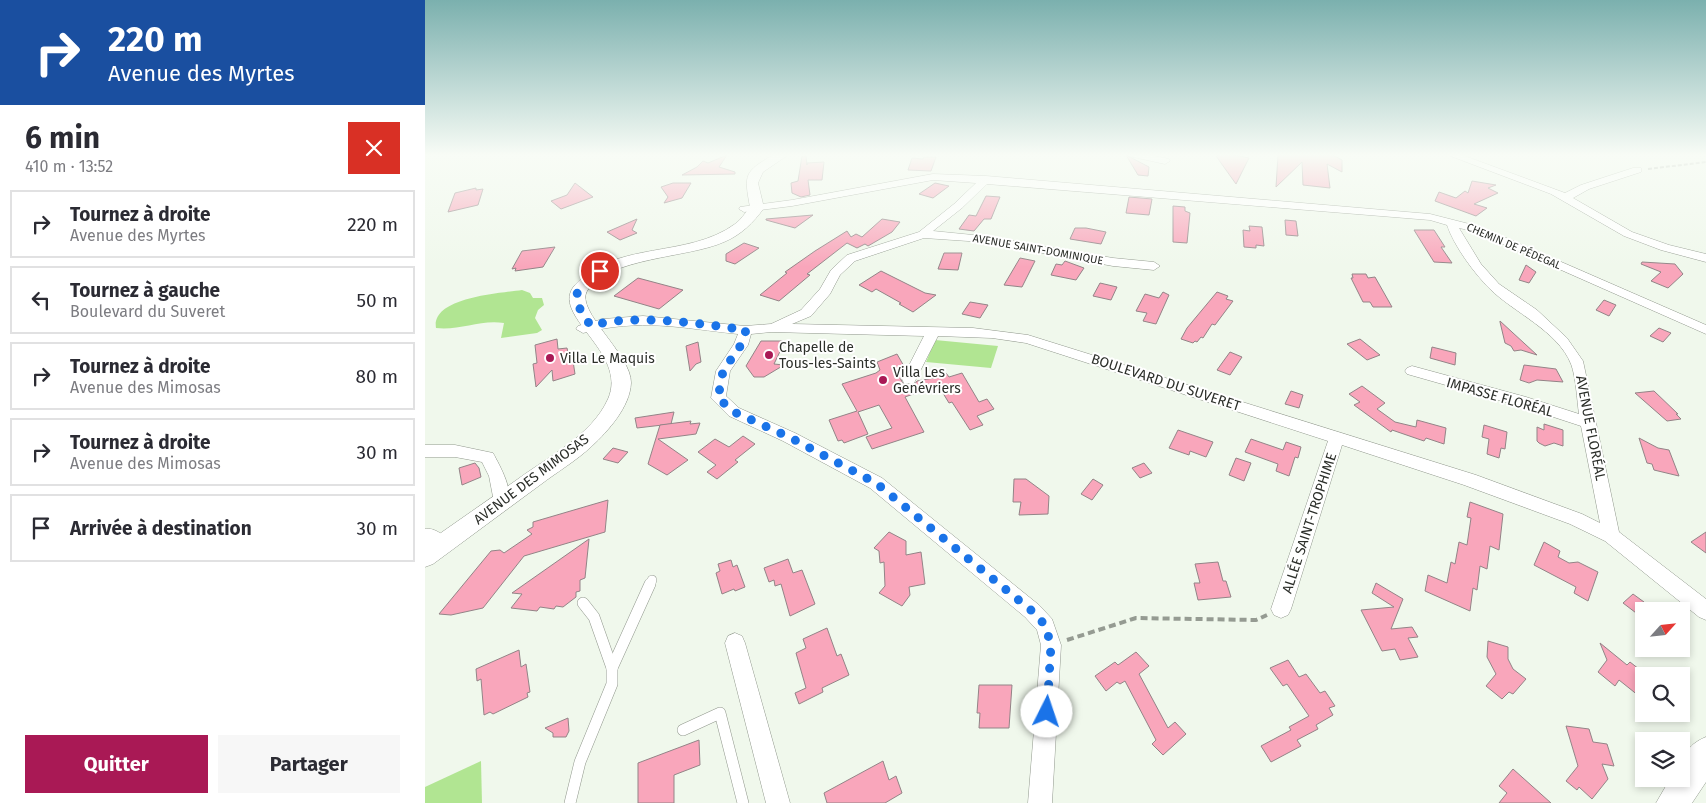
<!DOCTYPE html>
<html lang="fr">
<head>
<meta charset="utf-8">
<style>
	body { margin:0; font-family:"Fira Sans",sans-serif; background:#f7f7f7; color:#2b2b33; height:100vh; display:flex; flex-direction:column; font-size:19px; white-space:nowrap }
	* { box-sizing:border-box; margin:0 }
	p { font-size:16px; color:#7c7c81 }
	.icon { flex:none; width:28px; height:28px; fill:none; stroke:currentColor; stroke-width:2; stroke-linecap:round; stroke-linejoin:round }
	.map { position:relative; flex:1; overflow:hidden }
	.panel { display:flex; flex-direction:column; background:#fff; width:425px }
	.panel>* { flex:none }
	.guide { background:#1a4fa0; color:#fff; overflow:hidden }
	.needle { width:32px; rotate:63deg }
	.controls { position:absolute; left:1210px; top:602px; display:grid; gap:10px }
	.controls a { display:grid; place-items:center; width:55px; height:55px; border-radius:0px; background:#fff; box-shadow:0 2px 8px #0003; font-size:25px }
	.pin { position:absolute; display:grid; place-items:center; width:42px; height:42px; color:#fff; margin:-21px; border:2px solid #fff; border-radius:50%; box-shadow:0 1px 5px #0007 }
	.me { position:absolute; width:55px; margin:-28px; rotate:4deg; stroke-linejoin:round; filter:drop-shadow(0 0 4px #0008) }
	.turn { display:flex; align-items:center; gap:18px; height:105px; padding:0 25px; font-size:22px }
	.turn .icon { width:65px; height:65px; stroke-width:2.5 }
	.turn b { display:block; font-size:35px; line-height:42px }
	.round { display:grid; place-items:center; flex:none; width:52px; height:52px; border-radius:0px; background:#f7f7f7 }
	.summary { display:flex; align-items:center; justify-content:space-between; height:85px; padding:0 25px }
	h1 { font-size:30px; font-weight:700; line-height:38px }
	.cta { display:flex; gap:10px; margin-top:auto; padding:10px 25px }
	.cta a { flex:1; height:58px; border-radius:0px; background:#a91955; color:#fff; font-size:20px; font-weight:700; line-height:58px; text-align:center }
	.cta a+a { background:#f7f7f7; color:#2b2b33 }
	ul { padding:0; list-style:none }
	li { display:flex; align-items:center; gap:15px; height:68px; margin:0 10px 8px; padding:0 15px; border:2px solid #e1e1e2; border-radius:0px }
	li div { flex:1 }
	li b { display:block; font-size:19px }
	li em { font-style:normal }
	main { display:flex; flex:1; min-height:0 }
	.map>svg:first-child { display:block }
	.green { fill:#b1e592 }
	.building { fill:#f9a6bb; stroke:#938487 }
	.lines { fill:none; stroke-linecap:round; stroke-linejoin:round }
	.service-far1-casing { stroke:#91988d; stroke-width:10 }
	.service-casing { stroke:#91988d; stroke-width:12 }
	.minor-casing { stroke:#91988d; stroke-width:1 }
	.tertiary-casing { stroke:#91988d; stroke-width:1 }
	.secondary-casing { stroke:#91988d; stroke-width:1 }
	.path-far1 { stroke:#959b92; stroke-width:2; stroke-dasharray:4 2; stroke-linecap:butt }
	.path { stroke:#959b92; stroke-width:4; stroke-dasharray:7 4; stroke-linecap:butt }
	.service-far1 { stroke:#fff; stroke-width:9 }
	.service { stroke:#fff; stroke-width:11 }
	.minor { fill:#fff; fill-rule:evenodd }
	.tertiary { fill:#fff; fill-rule:evenodd }
	.secondary { fill:#fff; fill-rule:evenodd }
	.route { stroke:#1a73e8; stroke-width:9; stroke-dasharray:0 16.2 }
	.poi-dot { fill:#a91955; stroke:#fff; stroke-width:2 }
	.labels { text-anchor:middle; stroke-width:4; stroke-linejoin:round; paint-order:stroke }
	.far-street-label { font-size:11px; fill:#2c2f2a; stroke:#fff }
	.poi-label { font-size:14px; fill:#2c2f2a; stroke:#fff; text-anchor:start }
	.street-label { font-size:14px; fill:#2c2f2a; stroke:#fff }
</style>
</head>
<body>
<main>
<section class="panel">
<div class="guide">
<div class="turn"><svg class="icon" aria-label="right" viewBox="0 0 24 24"><path d="M7 20v-9h11M14 6l5 5-5 5"/></svg><div><b>220 m</b>Avenue des Myrtes</div></div>
</div>
<div class="summary"><div><h1>6 min</h1><p>410 m · 13:52</p></div><a class="round" style="background:#d93025;color:#fff"><svg class="icon" aria-label="close" viewBox="0 0 24 24"><path d="M6 6l12 12M18 6L6 18"/></svg></a></div>
<ul>
<li><svg class="icon" aria-label="right" viewBox="0 0 24 24"><path d="M7 20v-9h11M14 6l5 5-5 5"/></svg><div><b>Tournez à droite</b><p>Avenue des Myrtes</p></div><em>220 m</em></li>
<li><svg class="icon" aria-label="left" viewBox="0 0 24 24"><path d="M17 20v-9H6M10 6l-5 5 5 5"/></svg><div><b>Tournez à gauche</b><p>Boulevard du Suveret</p></div><em>50 m</em></li>
<li><svg class="icon" aria-label="right" viewBox="0 0 24 24"><path d="M7 20v-9h11M14 6l5 5-5 5"/></svg><div><b>Tournez à droite</b><p>Avenue des Mimosas</p></div><em>80 m</em></li>
<li><svg class="icon" aria-label="right" viewBox="0 0 24 24"><path d="M7 20v-9h11M14 6l5 5-5 5"/></svg><div><b>Tournez à droite</b><p>Avenue des Mimosas</p></div><em>30 m</em></li>
<li><svg class="icon" aria-label="arrive" viewBox="0 0 24 24"><path d="M6 21V4h12l-3 4 3 4H6"/></svg><div><b>Arrivée à destination</b></div><em>30 m</em></li>
</ul>
<div class="cta"><a>Quitter</a><a>Partager</a></div>
</section>
<div class="map">
<svg width="1281" height="803" viewBox="0 0 1281 803">
	<rect width="100%" height="100%" fill="#f0f8ec"/>
	<g class="green">
		<path d="M97,290L105,293L108,298H117L119,305L113,310L110,318L117,330L112,333L76,338L79,323C56,319 34,331 11,328C6,297 76,293 97,290Z"/>
		<polygon points="510,340 573,346 566,368 501,362"/>
		<polygon points="56,761 57,803 0,803 0,787"/>
	</g>
	<g class="building">
		<polygon points="302,155 294,167 310,172 310,174 257,175 272,167 278,161 283,163"/>
		<polygon points="701,155 724,167 723,176 713,175"/>
		<polygon points="794,155 810,155 824,158 811,184 791,156"/>
		<polygon points="853,155 908,155 917,160 917,172 902,164 905,188 878,185 877,162 851,187"/>
		<polygon points="377,156 381,156 382,165 382,163 399,162 397,180 383,180 385,195 376,197 367,193 366,183 373,181"/>
		<polygon points="499,157 511,157 506,171 483,170 487,158 498,159"/>
		<polygon points="1047,181 1071,185 1063,188 1073,193 1049,204 1062,208 1051,216 1010,201 1014,192 1031,198 1040,191 1043,193"/>
		<polygon points="150,183 168,197 136,209 126,201 142,195"/>
		<polygon points="248,183 266,183 257,198 239,203 243,197 236,187"/>
		<polygon points="510,183 524,186 508,198 494,194"/>
		<polygon points="51,188 51,190 58,189 53,205 23,212 30,193"/>
		<polygon points="561,196 575,197 566,219 559,219 549,231 534,229 544,215 551,216"/>
		<polygon points="704,197 727,199 724,215 701,213"/>
		<polygon points="748,206 760,207 760,211 765,213 762,243 748,242"/>
		<polygon points="388,215 370,228 341,220 341,219"/>
		<polygon points="212,219 207,230 212,233 195,240 182,232"/>
		<polygon points="457,219 475,222 467,232 443,246 440,244 432,248 422,243 382,274 385,275 354,301 335,295 362,273 360,272 390,251 422,231 426,237 431,234 437,237"/>
		<polygon points="860,220 871,221 873,236 861,235"/>
		<polygon points="824,226 837,227 839,246 831,245 831,248 819,247 818,230 825,231"/>
		<polygon points="650,228 661,228 681,232 676,244 645,239"/>
		<polygon points="989,230 1009,230 1020,247 1016,247 1027,263 1009,262"/>
		<polygon points="319,243 334,248 310,264 301,261 301,254"/>
		<polygon points="130,247 118,267 90,271 91,268 87,269 97,251"/>
		<polygon points="519,253 537,253 533,270 513,269"/>
		<polygon points="595,258 610,261 597,287 579,285"/>
		<polygon points="640,261 659,268 651,280 626,275 631,264 637,265"/>
		<polygon points="1217,262 1250,264 1258,274 1243,288 1226,281 1236,272 1216,264"/>
		<polygon points="1101,265 1111,272 1104,283 1094,280"/>
		<polygon points="456,271 500,293 511,295 488,312 474,304 476,303 451,289 447,292 434,285"/>
		<polygon points="927,274 941,274 943,278 950,277 967,307 948,307 945,302 938,302 926,278 928,278"/>
		<polygon points="213,278 258,290 234,309 189,296"/>
		<polygon points="675,283 692,287 686,300 668,296"/>
		<polygon points="738,292 744,295 731,324 718,321 722,313 711,311 720,294 734,298"/>
		<polygon points="792,292 803,296 801,299 808,301 790,325 787,324 778,338 776,337 772,342 770,341 768,343 756,339 762,328"/>
		<polygon points="1179,300 1191,305 1184,316 1171,310"/>
		<polygon points="545,302 563,305 555,318 537,314"/>
		<polygon points="1075,322 1075,321 1112,355 1096,350 1089,351 1086,346 1080,343"/>
		<polygon points="1234,328 1246,333 1238,342 1225,336"/>
		<polygon points="132,339 133,349 142,348 145,362 148,361 150,374 128,381 127,370 111,387 108,364 112,363 110,345"/>
		<polygon points="935,339 955,355 942,360 922,344"/>
		<polygon points="336,341 360,341 349,364 359,365 339,377 329,377 321,366"/>
		<polygon points="273,342 276,362 271,364 265,371 261,346"/>
		<polygon points="1007,347 1031,353 1030,365 1005,358"/>
		<polygon points="805,352 817,357 805,375 792,370"/>
		<polygon points="472,354 480,368 475,378 479,385 489,385 492,381 509,378 521,373 524,377 537,373 554,402 562,399 569,409 552,416 558,425 545,430 527,402 524,403 513,385 480,397 499,432 447,449 441,437 467,428 454,405 433,412 443,434 419,443 417,440 413,441 404,420 432,411 417,384 451,373 455,370 452,362"/>
		<polygon points="1099,365 1131,369 1138,382 1112,380 1104,383 1095,380"/>
		<polygon points="937,386 960,403 952,409 970,422 991,427 992,420 1021,428 1019,444 1001,438 999,441 967,430 966,432 929,405 935,402 924,394"/>
		<polygon points="866,391 878,395 874,408 860,404"/>
		<polygon points="1229,391 1253,414 1251,414 1256,419 1242,421 1210,393"/>
		<polygon points="249,412 246,424 212,428 210,418"/>
		<polygon points="266,421 265,424 275,423 271,434 233,439 263,460 242,475 223,464 235,425"/>
		<polygon points="1119,424 1138,430 1138,446 1129,443 1120,446 1114,443 1112,441 1112,427 1119,430"/>
		<polygon points="1059,425 1082,432 1080,449 1076,448 1074,458 1062,454 1064,439 1057,437"/>
		<polygon points="753,430 788,442 781,457 765,451 764,455 744,448"/>
		<polygon points="318,436 330,444 310,460 313,462 292,479 282,472 291,465 273,452 290,439 304,447"/>
		<polygon points="1214,438 1233,448 1244,450 1254,476 1229,470 1227,464 1222,463"/>
		<polygon points="826,439 858,450 861,442 876,447 873,458 870,457 864,476 851,471 853,464 820,452"/>
		<polygon points="188,448 203,452 193,463 178,459"/>
		<polygon points="811,458 826,463 819,481 804,475"/>
		<polygon points="50,463 54,468 56,477 37,485 34,468"/>
		<polygon points="719,463 727,473 715,478 707,468"/>
		<polygon points="589,479 601,479 624,496 623,514 594,515 596,502 588,502"/>
		<polygon points="668,479 678,485 667,500 656,494"/>
		<polygon points="183,500 180,532 99,556 58,608 26,615 14,614 66,551 75,550 79,553 107,534 102,530 108,527 108,522"/>
		<polygon points="1045,502 1078,514 1074,550 1065,546 1062,569 1055,566 1052,590 1048,588 1045,611 1000,591 1003,575 1022,583 1026,562 1030,564 1034,542 1042,545 1046,518 1042,517"/>
		<polygon points="464,532 481,541 481,555 496,552 500,584 484,587 485,595 477,606 454,593 460,586 459,562 455,563 454,551 449,548"/>
		<polygon points="1281,532 1281,553 1266,542"/>
		<polygon points="164,539 160,578 155,580 155,591 151,592 151,597 138,607 131,606 129,609 115,607 112,611 86,608 97,594 87,593"/>
		<polygon points="1119,542 1135,551 1133,557 1144,563 1153,562 1173,572 1163,601 1149,593 1151,587 1109,565"/>
		<polygon points="363,559 368,573 377,570 390,604 365,616 356,584 350,586 349,580 344,582 339,568"/>
		<polygon points="306,560 308,567 312,565 320,587 310,591 309,589 297,594 291,573 295,571 293,564"/>
		<polygon points="793,562 798,581 801,581 806,597 773,600 769,583 775,583 770,564"/>
		<polygon points="951,583 978,599 966,629 987,627 993,637 983,638 993,657 975,660 970,649 957,651 936,610 969,607 947,593"/>
		<polygon points="1208,594 1219,602 1219,619 1198,603"/>
		<polygon points="402,628 412,656 416,654 424,675 397,688 398,692 374,704 370,693 381,688 371,653 381,648 378,639"/>
		<polygon points="1063,641 1083,647 1083,659 1088,669 1101,679 1088,694 1084,692 1077,699 1061,686 1071,674 1062,657"/>
		<polygon points="1175,643 1202,665 1205,662 1219,673 1219,700 1194,680 1190,686 1173,672 1182,660"/>
		<polygon points="94,650 96,667 101,664 105,692 102,693 103,697 68,714 65,712 59,715 56,679 52,681 51,669"/>
		<polygon points="711,652 724,666 714,674 743,728 750,722 761,734 738,755 727,744 731,740 700,681 695,684 692,682 681,691 670,676 690,662 693,665"/>
		<polygon points="863,660 874,677 881,674 895,693 900,691 910,706 904,708 908,715 891,725 893,729 872,740 876,746 846,762 836,746 866,730 864,727 884,716 862,684 858,686 845,668"/>
		<polygon points="554,685 587,685 584,728 554,728 555,713 552,713"/>
		<polygon points="143,718 144,731 141,737 128,737 128,733 120,728"/>
		<polygon points="1141,726 1164,729 1168,742 1182,744 1189,766 1177,764 1183,779 1167,799 1154,787 1152,790 1141,781 1153,766"/>
		<polygon points="274,740 275,765 249,775 249,803 213,803 213,763"/>
		<polygon points="458,761 464,780 471,776 477,793 460,803 402,803 399,793"/>
		<polygon points="1088,769 1126,803 1074,803 1082,793 1074,786"/>
	</g>
	<g class="lines">
		<g class="service-far1-casing">
			<polyline id="service-far1" points="225,585 227,580"/>
		</g>
		<g class="service-casing">
			<g id="service">
				<polyline points="187,668 225,584"/>
				<polyline points="258,730 295,713 318,803"/>
				<polyline points="145,803 155,762 187,684 187,668 169,617 158,603"/>
			</g>
		</g>
		<g class="minor-casing">
			<g id="minor">
				<polygon points="706,155 725,155 744,159 745,161 740,164 708,157"/>
				<polygon points="1023,155 1037,155 1140,193 1156,185 1208,168 1216,168 1216,172 1164,189 1148,198 1207,232 1244,245 1281,254 1281,262 1236,250 1199,236 1126,194"/>
				<path d="M508,174L561,176L1005,214L1056,227L1281,325V334L1048,231L1034,228L1056,264L1074,284L1112,310L1142,338L1158,361L1194,532L1281,599V620L1274,617L1180,541L1145,524L1039,485L917,445L866,609L863,615L856,618L849,615L846,609L903,441L601,343L567,338L513,336L491,379L489,383H479L477,379L499,336L346,332L326,334L323,345L305,371L301,396L314,408L370,433L457,478L614,605L627,619L636,645L627,803H603L616,645L612,630L600,617L445,488L358,441L304,416L286,398L291,371L309,344L313,334C256,328 216,318 158,333L151,329L153,326L178,319L218,316L320,326L346,324L376,310L395,289L406,270L422,255L494,232L529,204L551,183L508,180L367,206L319,212L314,209L315,207L367,200ZM562,184L1005,220L1022,225C1029,246 1049,273 1065,289C1088,312 1133,331 1146,364C1151,377 1152,400 1154,414L1101,397L987,366L982,368L980,371L982,374L1098,407L1156,426L1175,523L1157,514L1051,475L603,335L548,328L367,324L386,316L405,294L415,275L430,261L499,238L558,242L688,266L729,270L735,266L729,262L688,258L558,236L508,231L537,208Z"/>
				<path d="M0,445H30L68,453C75,466 90,492 82,507L76,509L70,507L64,476L57,462L30,457H0Z"/>
				<path d="M0,529C10,527 21,536 25,545L22,550L16,553L0,545Z"/>
				<polygon points="310,633 317,636 320,643 365,803 341,803 300,643 303,636"/>
			</g>
		</g>
		<g class="tertiary-casing">
			<path id="tertiary" d="M348,155H363L338,172L333,183L339,208C328,223 316,235 299,242C264,258 183,257 162,291C150,311 207,355 206,383C205,407 183,431 167,446C151,461 132,472 115,485C79,511 44,538 8,564L0,567V544C31,522 62,501 93,479C123,457 167,435 183,399C204,352 123,315 150,285C191,240 262,259 310,224C316,220 320,213 325,207C319,174 319,172 348,155Z"/>
		</g>
		<g class="secondary-casing">
			<path id="secondary" d="M1281,737V782L1267,803H1231L1245,779H1256C1256,758 1261,745 1281,737Z"/>
		</g>
		<polyline class="path-far1" points="1223,169 1281,162"/>
		<polyline class="path" points="642,640 711,618 831,620 842,615"/>
		<use href="#service-far1" class="service-far1"/>
		<use href="#service" class="service"/>
		<use href="#minor" class="minor"/>
		<use href="#tertiary" class="tertiary"/>
		<use href="#secondary" class="secondary"/>
	</g>
	<linearGradient id="sky" x2="0" y2="1"><stop stop-color="#7bb0ae"/><stop offset="0.58" stop-color="#f8fcf6"/><stop offset="1" stop-color="#f8fcf6" stop-opacity="0"/></linearGradient>
	<rect width="1281" height="267" fill="url(#sky)"/>
	<g class="lines">
		<path class="route" d="M175,271C145,291 146,298 166,326C206,313 279,324 321,330L316,345L298,371L293,398L309,412L364,437L451,483L607,611L620,625L626,645L622,712"/>
	</g>
	<g class="poi-dot">
		<circle cx="344" cy="355" r="5"/>
		<circle cx="125" cy="358" r="5"/>
		<circle cx="458" cy="380" r="5"/>
	</g>
	<g class="labels">
		<g class="far-street-label">
			<text transform="translate(1089 246) rotate(23)" y="4">CHEMIN DE PÉDEGAL</text>
			<text transform="translate(613 249) rotate(10)" y="4">AVENUE SAINT-DOMINIQUE</text>
		</g>
		<g class="poi-label">
			<text x="354" y="352">Chapelle de<tspan x="354" dy="16">Tous-les-Saints</tspan></text>
			<text x="135" y="363">Villa Le Maquis</text>
			<text x="468" y="377">Villa Les<tspan x="468" dy="16">Genévriers</tspan></text>
		</g>
		<g class="street-label">
			<text transform="translate(741 382) rotate(18)" y="5">BOULEVARD DU SUVERET</text>
			<text transform="translate(1075 397) rotate(16)" y="5">IMPASSE FLORÉAL</text>
			<text transform="translate(1166 428) rotate(79)" y="5">AVENUE FLORÉAL</text>
			<text transform="translate(106 479) rotate(-37)" y="5">AVENUE DES MIMOSAS</text>
			<text transform="translate(884 523) rotate(-72)" y="5">ALLÉE SAINT-TROPHIME</text>
		</g>
	</g>
</svg>
<div class="controls">
<a><svg class="needle" viewBox="-14 -14 28 28"><path d="M0-13l5 13h-10z" fill="#e53935"/><path d="M0 13l5-13h-10z" fill="#7c7c81"/></svg></a>
<a><svg class="icon" aria-label="search" viewBox="0 0 24 24"><circle cx="10" cy="10" r="6"/><path d="M15 15l6 6"/></svg></a>
<a><svg class="icon" aria-label="layers" viewBox="0 0 24 24"><path d="M12 4l9 5-9 5-9-5zM3 14l9 5 9-5"/></svg></a>
</div>
<div class="pin" style="left:175px;top:271px;background:#d93025"><svg class="icon" aria-label="arrive" viewBox="0 0 24 24"><path d="M6 21V4h12l-3 4 3 4H6"/></svg></div>
<svg class="me" style="left:622px;top:712px" viewBox="-20 -20 40 40"><circle r="19" fill="#fff"/><path d="M0-13L10 11 0 6-10 11z" fill="#1a73e8"/></svg>
</div>
</main>
</body>
</html>
